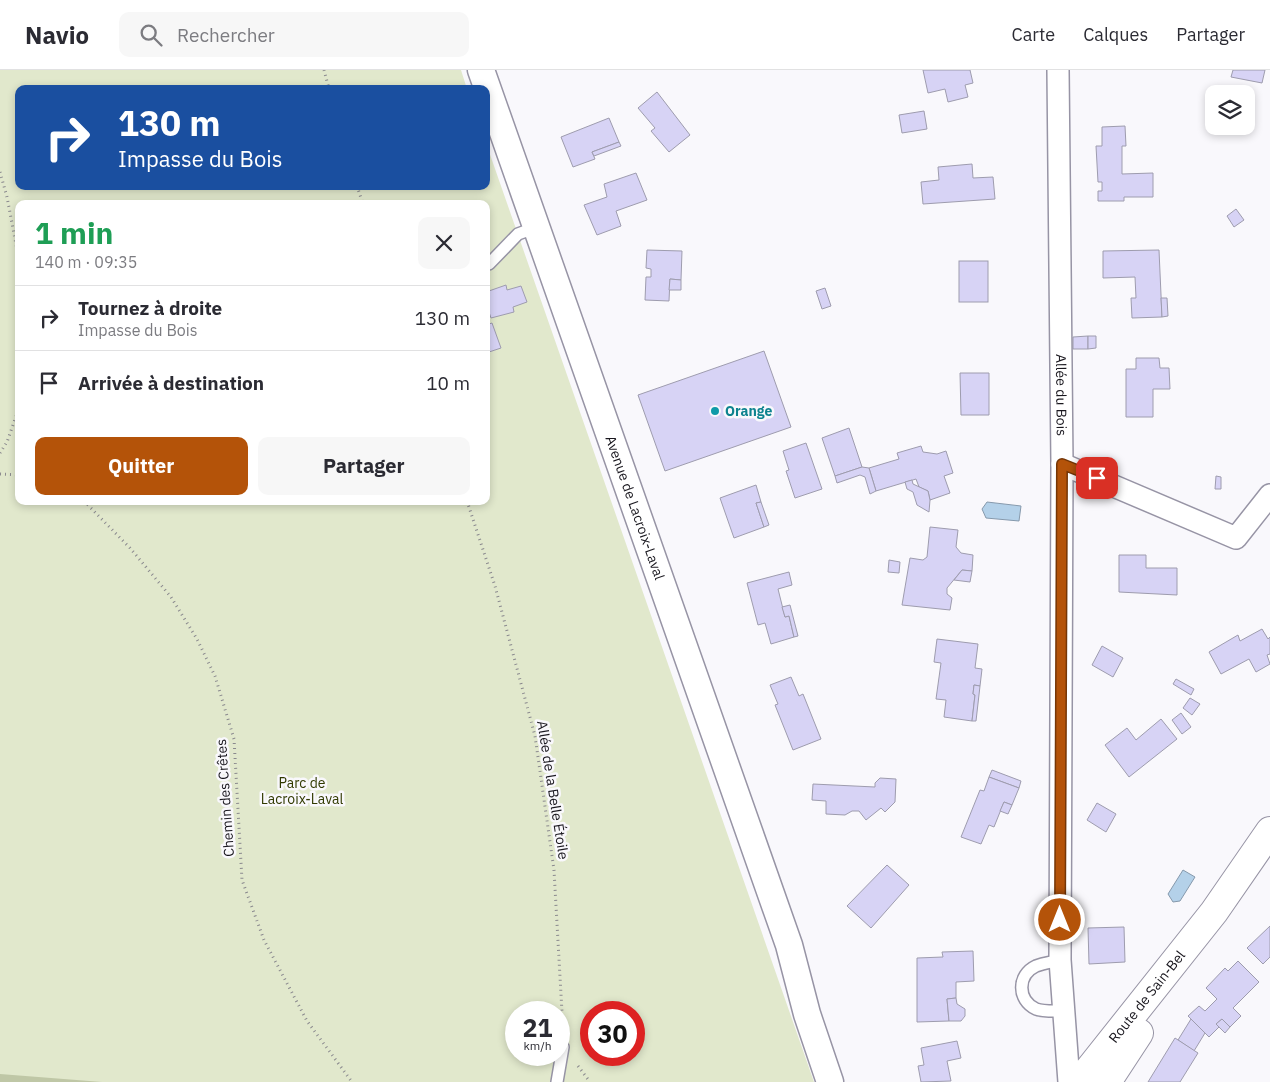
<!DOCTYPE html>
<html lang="fr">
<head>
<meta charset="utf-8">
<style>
	body { margin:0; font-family:"IBM Plex Sans",sans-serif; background:#f7f7f7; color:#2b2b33; height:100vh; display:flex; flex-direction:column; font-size:19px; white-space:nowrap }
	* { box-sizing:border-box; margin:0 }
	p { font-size:16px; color:#7c7c81 }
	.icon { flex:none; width:28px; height:28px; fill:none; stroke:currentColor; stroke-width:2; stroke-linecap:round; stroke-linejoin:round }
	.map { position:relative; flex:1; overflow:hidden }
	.sheet { position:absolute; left:15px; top:130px; width:475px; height:305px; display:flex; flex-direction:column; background:#fff; border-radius:10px; box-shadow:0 2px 8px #0003 }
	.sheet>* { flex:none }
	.top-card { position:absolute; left:15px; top:15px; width:475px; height:105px; border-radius:10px; box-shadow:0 2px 8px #0003; background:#1a4fa0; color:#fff; overflow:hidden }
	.tools { position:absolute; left:1205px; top:15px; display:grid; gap:10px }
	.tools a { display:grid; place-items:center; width:50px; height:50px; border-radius:10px; background:#fff; box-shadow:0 2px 8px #0003; font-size:25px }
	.speed { position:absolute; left:505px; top:931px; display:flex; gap:10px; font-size:25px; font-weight:700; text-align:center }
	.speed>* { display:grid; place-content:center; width:65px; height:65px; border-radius:50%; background:#fff; box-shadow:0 2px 8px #0003; line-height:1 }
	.speed small { font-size:12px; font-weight:400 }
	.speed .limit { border:8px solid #d22; background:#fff; color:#111 }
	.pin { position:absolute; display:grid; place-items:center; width:42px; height:42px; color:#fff; margin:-21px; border-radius:10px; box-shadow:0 2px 8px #0006 }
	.me { position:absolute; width:55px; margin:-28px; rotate:0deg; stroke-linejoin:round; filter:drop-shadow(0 0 4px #0008) }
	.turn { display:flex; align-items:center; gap:18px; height:105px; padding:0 20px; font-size:22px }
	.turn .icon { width:65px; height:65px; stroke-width:2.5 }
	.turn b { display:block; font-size:35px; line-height:42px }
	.round { display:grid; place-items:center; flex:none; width:52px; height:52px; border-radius:10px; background:#f7f7f7 }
	.overview { display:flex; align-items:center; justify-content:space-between; height:85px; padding:0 20px }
	h1 { font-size:30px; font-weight:700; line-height:38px; color:#1e9e55 }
	.action { display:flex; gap:10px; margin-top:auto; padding:10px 20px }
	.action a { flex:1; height:58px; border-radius:10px; background:#b45309; color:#fff; font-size:20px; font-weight:700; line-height:58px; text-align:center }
	.action a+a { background:#f7f7f7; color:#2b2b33 }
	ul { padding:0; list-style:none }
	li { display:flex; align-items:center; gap:15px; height:65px; padding:0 20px; border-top:1px solid #e1e1e2 }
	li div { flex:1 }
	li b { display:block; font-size:19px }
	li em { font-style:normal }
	header { display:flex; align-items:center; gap:30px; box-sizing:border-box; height:70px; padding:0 25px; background:#fff; border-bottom:1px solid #e1e1e2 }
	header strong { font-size:24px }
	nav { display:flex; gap:28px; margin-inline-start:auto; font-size:18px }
	.search { width:350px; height:45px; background:#f7f7f7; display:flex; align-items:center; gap:12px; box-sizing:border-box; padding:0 18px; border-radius:10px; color:#7c7c81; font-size:19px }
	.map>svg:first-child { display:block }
	.green { fill:#e1e8cc; fill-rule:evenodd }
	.forest { fill:#bfc7a6 }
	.water { fill:#b4d1e9; stroke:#8699ac }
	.building { fill:#d7d3f5; stroke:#9e9cae }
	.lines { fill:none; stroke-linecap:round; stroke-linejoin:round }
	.service-casing { stroke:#9794a5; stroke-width:14 }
	.minor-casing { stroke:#9794a5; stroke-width:24 }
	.tertiary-casing { stroke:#9794a5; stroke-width:29 }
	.secondary-casing { stroke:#9794a5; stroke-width:30 }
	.path { stroke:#8a898e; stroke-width:3; stroke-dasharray:1 4; stroke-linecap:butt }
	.service { stroke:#fff; stroke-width:11 }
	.minor { stroke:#fff; stroke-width:21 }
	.tertiary { stroke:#fff; stroke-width:26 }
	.secondary { stroke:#fff; stroke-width:28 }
	.route-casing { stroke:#753606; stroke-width:12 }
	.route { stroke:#b45309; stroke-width:9 }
	.culture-dot { fill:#0f9aa8; stroke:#f9f8fc; stroke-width:2 }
	.labels { text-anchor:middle; stroke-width:5; stroke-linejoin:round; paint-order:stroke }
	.street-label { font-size:14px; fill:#19171e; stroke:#f9f8fc }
	.culture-label { font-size:14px; font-weight:bold; fill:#0d838f; stroke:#f9f8fc; text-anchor:start }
	.park-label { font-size:14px; fill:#313a01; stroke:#f9f8fc }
</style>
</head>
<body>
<header>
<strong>Navio</strong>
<div class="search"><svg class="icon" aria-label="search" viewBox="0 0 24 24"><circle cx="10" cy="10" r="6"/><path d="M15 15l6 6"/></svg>Rechercher</div>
<nav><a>Carte</a><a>Calques</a><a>Partager</a></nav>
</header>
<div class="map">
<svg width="1270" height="1012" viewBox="0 0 1270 1012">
	<rect width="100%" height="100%" fill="#f9f8fc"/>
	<path class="green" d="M0,0H461L467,19H19V116H486V73L814,1012H0ZM19,134H486V431H19ZM516,942H559V985H516ZM591,942H634V985H591Z"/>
	<polygon class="forest" points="0,1004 102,1012 0,1012"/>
	<g class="water">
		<polygon points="987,432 1021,436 1019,451 986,448 982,439"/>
		<polygon points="1183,800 1195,807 1180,831 1173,832 1168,824"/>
	</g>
	<g class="building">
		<polygon points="923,0 970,0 973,13 965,15 968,27 948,32 945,19 928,23"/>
		<polygon points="1233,0 1265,0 1262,13 1231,7"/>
		<polygon points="657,22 690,65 669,82 651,61 655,58 638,38"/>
		<polygon points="924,41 927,59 902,63 899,45"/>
		<polygon points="609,48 619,72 592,82 595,89 573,97 561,67"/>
		<polygon points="1125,56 1126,76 1122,76 1122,104 1153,103 1153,127 1124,127 1124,131 1098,131 1098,121 1102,121 1102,112 1098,112 1096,76 1102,76 1102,57"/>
		<polygon points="619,72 621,76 594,86 592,82"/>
		<polygon points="972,94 973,108 993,107 995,129 923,134 921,112 939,110 938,97"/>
		<polygon points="636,103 647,130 616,141 621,156 597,165 584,135 607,127 604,114"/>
		<polygon points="1236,139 1244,150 1234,157 1227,146"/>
		<polygon points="647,180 682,181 681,210 670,209 669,231 645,230 646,207 651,207 651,199 646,198"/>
		<polygon points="1159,180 1162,247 1132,248 1131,228 1136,228 1135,207 1103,208 1103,181"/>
		<rect x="959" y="191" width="29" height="41"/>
		<polygon points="670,209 681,210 681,220 669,220"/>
		<polygon points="506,215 507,220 521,216 527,232 513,237 514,242 491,248 486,233 486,222"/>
		<polygon points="825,218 831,236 822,239 816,221"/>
		<polygon points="1161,228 1167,228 1168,246 1162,247"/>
		<polygon points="492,253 501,278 486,283 486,255"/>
		<polygon points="1088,266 1088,279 1073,279 1073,267"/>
		<polygon points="1088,266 1096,266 1096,278 1088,279"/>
		<polygon points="764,281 791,357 665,401 638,325"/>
		<polygon points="1136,288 1159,288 1160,298 1169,298 1170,319 1153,319 1153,347 1126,347 1126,299 1136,299"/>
		<polygon points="960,303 989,303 989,345 961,345"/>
		<polygon points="849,358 862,397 835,406 822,368"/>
		<polygon points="806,373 822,419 795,428 786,401 789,400 783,381"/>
		<polygon points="921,376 923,382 937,384 946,381 953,403 944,406 950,423 930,430 928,421 919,417 916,409 876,421 869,398 899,389 897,383"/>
		<polygon points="862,397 869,398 876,421 870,424 865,407 860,405 837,413 835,406"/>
		<polygon points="1216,406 1221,407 1221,419 1215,419"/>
		<polygon points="912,410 913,414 928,421 930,430 929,442 917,435 913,422 907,419 905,412"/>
		<polygon points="756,415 761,432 756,433 764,457 734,468 720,428"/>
		<polygon points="761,432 769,455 764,457 756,433"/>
		<polygon points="930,457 958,460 956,477 961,483 973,485 972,501 962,500 947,518 947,524 952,528 950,540 902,535 910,488 923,490 927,487"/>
		<polygon points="1119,485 1146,485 1146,498 1177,498 1177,525 1119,522"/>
		<polygon points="889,490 900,492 899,503 888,502"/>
		<polygon points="962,500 972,501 970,512 954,510"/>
		<polygon points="789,502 792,515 778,519 785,547 789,546 794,567 771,574 765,553 758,555 747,513"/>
		<polygon points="790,535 798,566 794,567 789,546 785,547 782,537"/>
		<polygon points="1262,559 1268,569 1270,567 1270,584 1267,585 1270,594 1256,602 1249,589 1221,604 1209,582 1238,565 1240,571"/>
		<polygon points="937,569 978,574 975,598 982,599 980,616 974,615 973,624 975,625 972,651 944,647 946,630 936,629 941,593 934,592"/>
		<polygon points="1102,576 1123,588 1113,607 1092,595"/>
		<polygon points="791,607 799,626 803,624 821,669 793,680 775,635 778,634 770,615"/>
		<polygon points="1176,609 1194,619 1191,625 1173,614"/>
		<polygon points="974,615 980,616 976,651 972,651 975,625 973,624"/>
		<polygon points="1190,628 1200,634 1192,645 1183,638"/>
		<polygon points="1181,643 1191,657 1182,664 1172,650"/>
		<polygon points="1161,649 1177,669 1129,707 1105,675 1127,658 1136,670"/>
		<polygon points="992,700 1021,711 1019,718 989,707"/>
		<polygon points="989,707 1019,718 1012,735 1004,732 994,757 989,755 981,774 961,767 980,720 984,721"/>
		<polygon points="880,708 896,709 895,732 885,742 881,738 866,750 859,741 852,741 845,745 826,744 826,731 812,730 813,714 875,717 875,713"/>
		<polygon points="1004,732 1012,735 1008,744 1000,741"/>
		<polygon points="1097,733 1116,744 1106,762 1087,750"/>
		<polygon points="887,795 909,815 871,858 847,836"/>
		<polygon points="1270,856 1270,887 1263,894 1247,878"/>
		<polygon points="1124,857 1125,892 1089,894 1088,858"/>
		<polygon points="973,881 974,911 956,912 956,928 947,929 949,951 917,952 917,888 943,887 942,882"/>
		<polygon points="1238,891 1259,912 1233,938 1241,946 1230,957 1222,949 1216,954 1219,957 1209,967 1188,946 1199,936 1205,941 1217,929 1206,918 1225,898 1228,901"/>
		<polygon points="956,928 957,934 965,939 965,946 961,951 949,951 947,929"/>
		<polygon points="1191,949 1205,963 1194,981 1178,970"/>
		<polygon points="1222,949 1230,957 1225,963 1216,954"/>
		<polygon points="1175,968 1198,983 1180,1012 1148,1012"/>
		<polygon points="957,971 961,988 947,991 951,1011 921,1012 918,996 924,995 921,978"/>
	</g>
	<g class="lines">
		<g class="service-casing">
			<g id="service">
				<polyline points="489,194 518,164 537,157"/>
				<path d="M1060,890C1052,892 1043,893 1036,896C1017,905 1017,930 1036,939C1044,942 1055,941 1064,941"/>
				<polyline points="557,1012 563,977"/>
			</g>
		</g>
		<g class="minor-casing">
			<g id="minor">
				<path id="s1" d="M1058,0L1062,394L1060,890L1069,1012"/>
				<polyline points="1062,394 1236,468 1270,425"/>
			</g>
		</g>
		<g class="tertiary-casing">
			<g id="tertiary">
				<path id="s2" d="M481,0L789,875L807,944L830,1012"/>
			</g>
		</g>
		<g class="secondary-casing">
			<g id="secondary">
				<path id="s3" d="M1079,1012L1214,842L1270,761"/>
				<polyline points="1107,1012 1139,963"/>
			</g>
		</g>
		<g class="path">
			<polyline points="324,0 329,19"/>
			<polyline points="0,102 7,127 19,190"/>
			<polyline points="357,116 363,134"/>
			<polyline points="0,383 7,372 19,338"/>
			<polyline points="0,404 19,405"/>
			<polyline points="84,431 130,478 171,527 197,569 215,606 234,669 242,810 264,870 307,951 352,1012"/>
			<polyline points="467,431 495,516 535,666 554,800 563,960"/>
			<polyline points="578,996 590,1012"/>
		</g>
		<use href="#service" class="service"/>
		<use href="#minor" class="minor"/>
		<use href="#tertiary" class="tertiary"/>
		<use href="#secondary" class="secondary"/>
	</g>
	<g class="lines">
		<g class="route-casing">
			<polyline id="route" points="1060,850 1062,394 1097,408"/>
		</g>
		<use href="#route" class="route"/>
	</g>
	<circle class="culture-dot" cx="715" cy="341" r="5"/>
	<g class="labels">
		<g class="street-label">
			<text dy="5" stroke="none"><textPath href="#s1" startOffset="325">Allée du Bois</textPath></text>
			<text dy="5" stroke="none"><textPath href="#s2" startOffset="464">Avenue de Lacroix-Laval</textPath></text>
			<text transform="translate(553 720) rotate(81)" y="5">Allée de la Belle Étoile</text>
			<text transform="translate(225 728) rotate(-94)" y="5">Chemin des Crêtes</text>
			<text dy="5" stroke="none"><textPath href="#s3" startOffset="109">Route de Sain-Bel</textPath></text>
		</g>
		<g class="culture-label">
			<text x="725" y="346">Orange</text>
		</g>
		<g class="park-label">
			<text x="302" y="718">Parc de<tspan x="302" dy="16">Lacroix-Laval</tspan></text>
		</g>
	</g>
</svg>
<div class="tools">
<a><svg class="icon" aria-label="layers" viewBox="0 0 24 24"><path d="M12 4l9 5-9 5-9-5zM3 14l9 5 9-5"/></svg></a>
</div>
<div class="speed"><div>21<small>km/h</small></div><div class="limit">30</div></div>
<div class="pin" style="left:1097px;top:408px;background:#d93025"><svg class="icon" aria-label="arrive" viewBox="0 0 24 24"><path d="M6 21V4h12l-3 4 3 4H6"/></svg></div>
<svg class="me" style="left:1060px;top:850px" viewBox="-20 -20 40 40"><circle r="17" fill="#b45309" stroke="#fff" stroke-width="3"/><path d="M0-11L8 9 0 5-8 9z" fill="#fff"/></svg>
<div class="top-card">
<div class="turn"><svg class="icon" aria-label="right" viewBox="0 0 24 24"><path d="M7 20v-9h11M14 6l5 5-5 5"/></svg><div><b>130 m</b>Impasse du Bois</div></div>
</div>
<section class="sheet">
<div class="overview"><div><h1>1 min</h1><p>140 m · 09:35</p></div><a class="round"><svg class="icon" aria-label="close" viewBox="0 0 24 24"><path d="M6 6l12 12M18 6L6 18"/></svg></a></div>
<ul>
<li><svg class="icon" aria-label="right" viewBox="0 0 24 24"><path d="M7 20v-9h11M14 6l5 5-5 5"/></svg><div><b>Tournez à droite</b><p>Impasse du Bois</p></div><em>130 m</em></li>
<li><svg class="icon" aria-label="arrive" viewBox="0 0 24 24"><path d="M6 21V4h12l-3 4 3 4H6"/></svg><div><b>Arrivée à destination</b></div><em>10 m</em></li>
</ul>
<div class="action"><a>Quitter</a><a>Partager</a></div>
</section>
</div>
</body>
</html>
